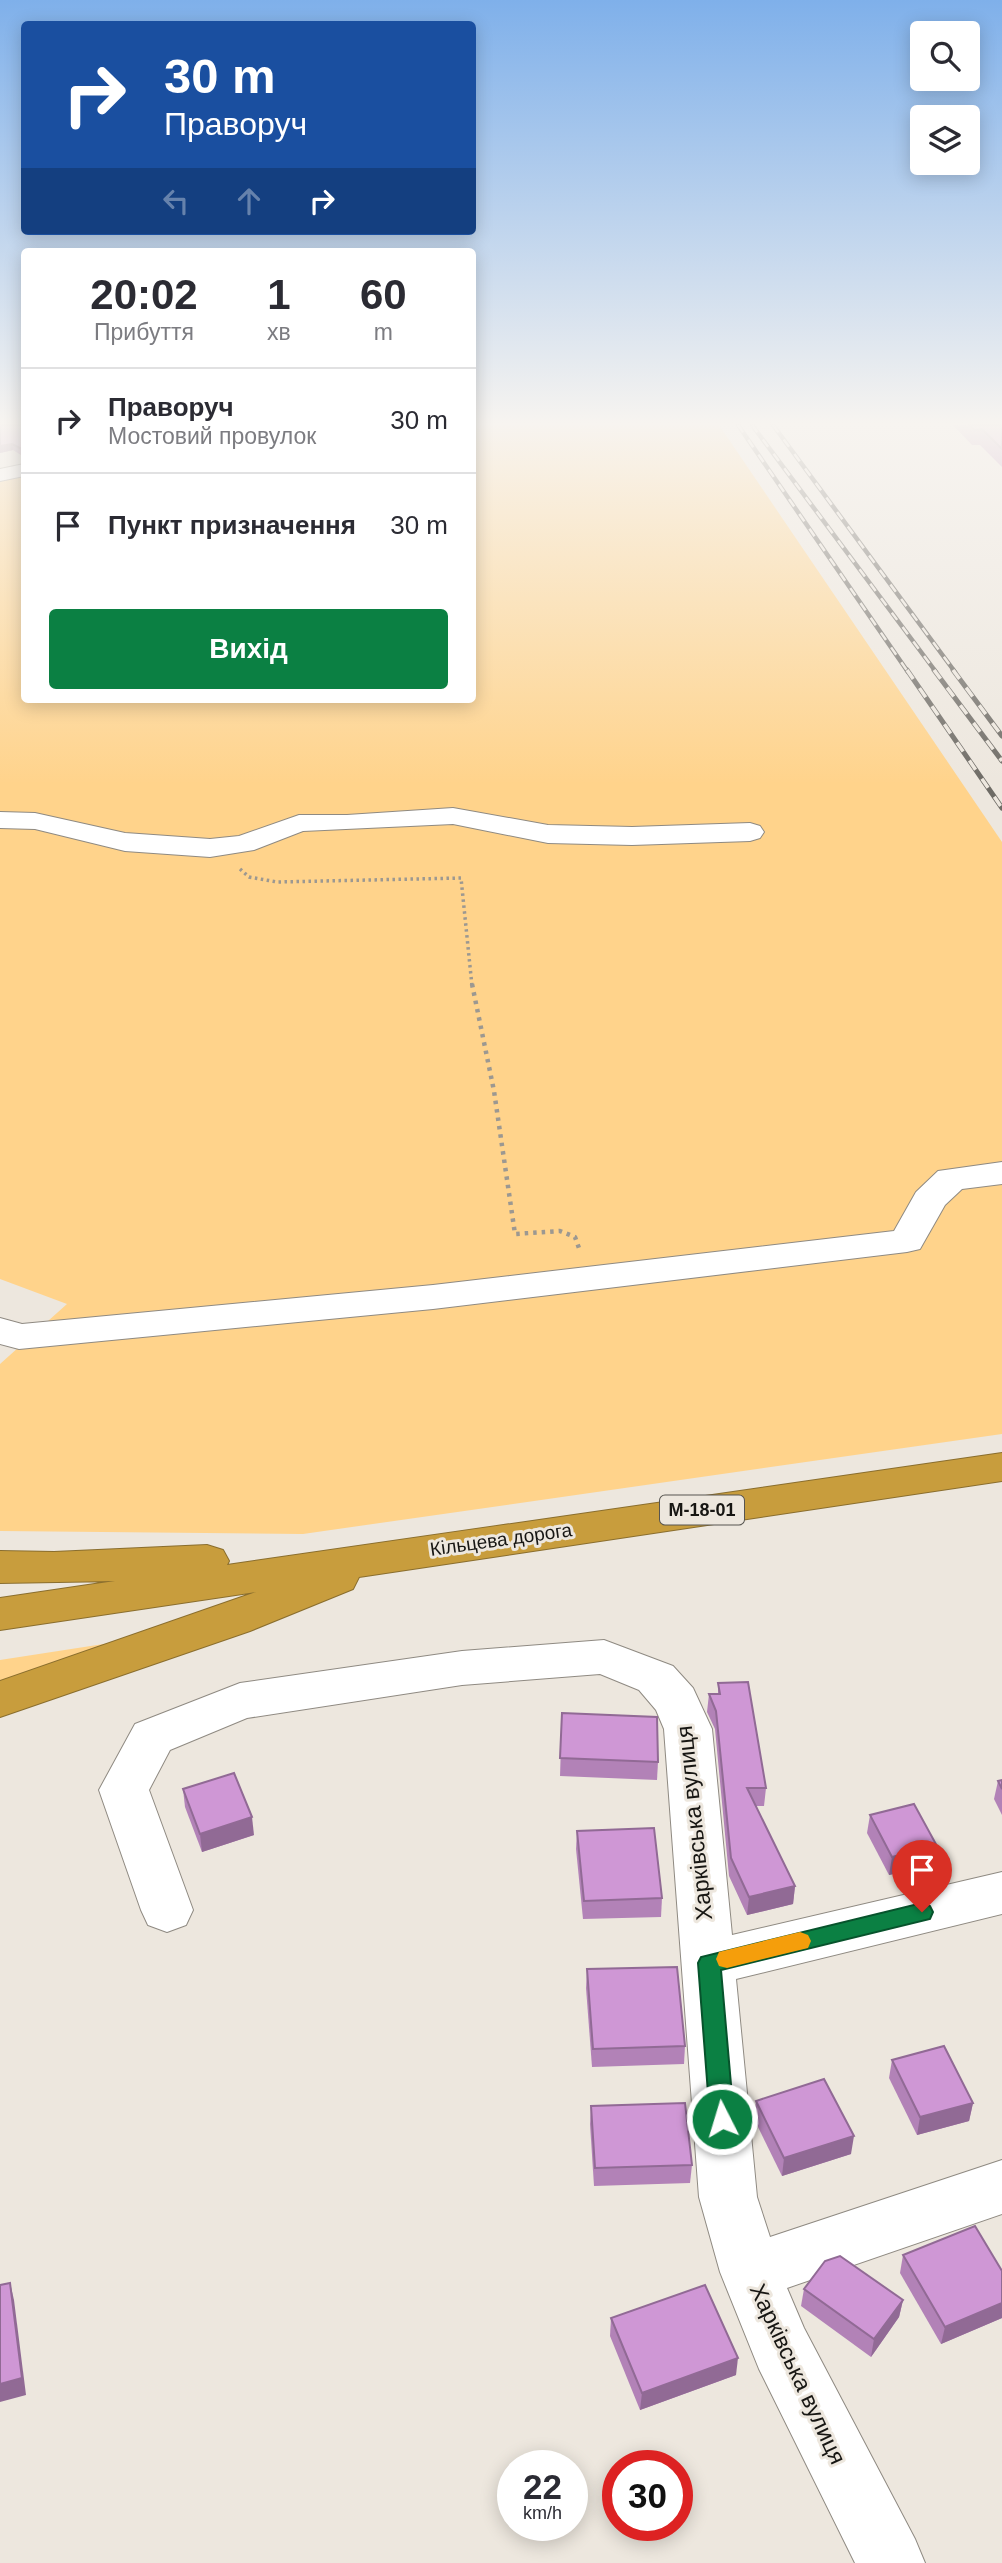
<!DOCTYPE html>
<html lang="uk">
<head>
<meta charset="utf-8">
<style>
	body { margin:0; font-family:Arial,sans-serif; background:#f2f2f3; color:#2b2b33; height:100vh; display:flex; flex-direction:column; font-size:26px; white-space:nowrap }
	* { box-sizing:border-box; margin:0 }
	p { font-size:23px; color:#7c7c81 }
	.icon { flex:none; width:38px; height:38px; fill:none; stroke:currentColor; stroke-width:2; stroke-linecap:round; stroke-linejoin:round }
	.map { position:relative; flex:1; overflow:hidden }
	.sheet { position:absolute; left:21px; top:248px; width:455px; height:455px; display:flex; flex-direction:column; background:#fff; border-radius:7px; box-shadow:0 4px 18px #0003 }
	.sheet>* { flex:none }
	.hud { position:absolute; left:21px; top:21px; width:455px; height:214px; border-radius:7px; box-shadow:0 4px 18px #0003; background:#1a4fa0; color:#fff; overflow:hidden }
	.fabs { position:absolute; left:910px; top:21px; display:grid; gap:14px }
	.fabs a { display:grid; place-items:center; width:70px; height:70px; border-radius:7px; background:#fff; box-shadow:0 4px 18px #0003; font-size:35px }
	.speed { position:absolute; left:497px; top:2450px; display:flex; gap:14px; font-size:35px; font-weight:700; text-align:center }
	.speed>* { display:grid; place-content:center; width:91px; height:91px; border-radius:50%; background:#fff; box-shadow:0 4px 18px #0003; line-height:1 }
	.speed small { font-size:18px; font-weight:400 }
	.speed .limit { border:10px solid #d22; background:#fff; color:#111 }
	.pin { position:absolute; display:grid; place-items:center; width:60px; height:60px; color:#fff; margin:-72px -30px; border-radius:50% 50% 50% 0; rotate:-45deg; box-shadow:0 0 7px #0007 }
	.pin .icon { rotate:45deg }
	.me { position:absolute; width:77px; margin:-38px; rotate:355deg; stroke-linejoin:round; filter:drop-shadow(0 0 5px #0008) }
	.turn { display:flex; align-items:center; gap:24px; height:147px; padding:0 28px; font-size:32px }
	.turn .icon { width:91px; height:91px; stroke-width:2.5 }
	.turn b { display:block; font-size:49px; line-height:60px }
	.lanes { display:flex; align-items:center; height:66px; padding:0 28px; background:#0003; justify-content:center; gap:35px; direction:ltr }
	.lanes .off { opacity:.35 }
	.eta { display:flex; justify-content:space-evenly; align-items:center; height:119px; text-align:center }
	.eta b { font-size:42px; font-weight:600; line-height:49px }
	.cta { display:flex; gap:14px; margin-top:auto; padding:14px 28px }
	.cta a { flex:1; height:80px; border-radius:7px; background:#0b8043; color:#fff; font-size:28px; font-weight:600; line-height:80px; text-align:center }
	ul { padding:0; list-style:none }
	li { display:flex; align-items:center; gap:21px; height:105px; padding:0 28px; border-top:2px solid #e1e1e2 }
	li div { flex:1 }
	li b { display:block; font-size:26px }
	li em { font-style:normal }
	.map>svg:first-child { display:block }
	.green { fill:#ffd38b }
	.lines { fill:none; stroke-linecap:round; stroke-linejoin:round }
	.minor-casing { stroke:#8f8a82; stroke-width:2 }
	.highway-casing { stroke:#8a6e2e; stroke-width:2 }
	.path-far1 { stroke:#9c9891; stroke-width:3.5; stroke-dasharray:2.5 3.5; stroke-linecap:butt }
	.path { stroke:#9c9891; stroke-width:4.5; stroke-dasharray:3.5 5; stroke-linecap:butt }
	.minor { fill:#fff; fill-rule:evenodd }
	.highway { fill:#c89d3d; fill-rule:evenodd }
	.rail-far1-casing { stroke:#6e6b65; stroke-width:4.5 }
	.rail-casing { stroke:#6e6b65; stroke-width:5 }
	.rail-far1 { stroke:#ede7de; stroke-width:2.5; stroke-dasharray:9; stroke-linecap:butt }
	.rail { stroke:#ede7de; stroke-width:3.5; stroke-dasharray:11; stroke-linecap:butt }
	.wall { fill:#b282b7 }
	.shaded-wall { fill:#916a95 }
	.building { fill:#cf97d5; stroke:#916a95; stroke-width:2 }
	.route { fill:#0b8043; stroke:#07532c; stroke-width:2 }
	.slow { fill:#f59e0b }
	.labels { text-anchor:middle; stroke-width:6; stroke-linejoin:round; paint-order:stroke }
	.shield { fill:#ede7de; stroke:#575550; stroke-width:2 }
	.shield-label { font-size:18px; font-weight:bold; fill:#171613 }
	.street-label { font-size:19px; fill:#171613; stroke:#ede7de }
	.near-street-label { font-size:23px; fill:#171613; stroke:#ede7de }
</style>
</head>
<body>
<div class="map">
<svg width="1002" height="2563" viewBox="0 0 1002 2563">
	<rect width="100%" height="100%" fill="#ede7de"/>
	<g class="green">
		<polygon points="473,425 719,425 1002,842 1002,1434 303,1534 0,1531 0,1364 67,1304 0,1279 0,481 24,476 24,700 472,700"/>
		<polygon points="110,1643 0,1690 0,1660"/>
	</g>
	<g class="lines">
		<g class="minor-casing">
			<g id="minor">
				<polygon points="24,464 24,476 0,481 0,469"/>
				<polygon points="453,808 548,825 632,827 750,823 760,826 764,832 760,838 750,841 632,845 548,843 453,824 303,831 254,850 210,857 125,851 35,829 0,828 0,812 35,813 125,833 210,839 239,836 299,815 347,815"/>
				<polygon points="1002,1162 1002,1184 962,1189 945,1205 920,1249 907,1252 433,1309 19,1349 0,1344 0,1318 22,1324 433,1285 894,1231 916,1192 938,1171"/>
				<polygon points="604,1640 673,1666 693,1688 712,1729 732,1935 1002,1872 1002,1914 736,1979 757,2197 770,2237 1002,2160 1002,2214 787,2288 804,2328 915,2539 925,2563 855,2563 759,2369 720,2272 699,2197 664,1729 656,1710 639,1690 600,1674 462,1685 247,1718 170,1750 149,1790 193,1910 186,1925 167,1932 148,1925 141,1910 99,1790 135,1724 240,1683 462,1651"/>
			</g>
		</g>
		<g class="highway-casing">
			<polygon id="highway" points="1002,1453 1002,1481 359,1577 353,1589 250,1631 0,1717 0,1681 256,1592 0,1630 0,1598 115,1581 0,1583 0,1551 54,1552 207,1545 223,1550 229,1561 227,1565"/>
		</g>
		<polyline class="path-far1" points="240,869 249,877 277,882 461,878 472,986"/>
		<polyline class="path" points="472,984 494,1091 515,1234 560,1231 575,1237 580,1251"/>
		<use href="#minor" class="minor"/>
		<use href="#highway" class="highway"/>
		<g class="rail-far1-casing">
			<g id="rail-far1">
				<polyline points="738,425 908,672"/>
				<polyline points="752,425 936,672"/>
				<polyline points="773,425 955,672"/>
			</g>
		</g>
		<g class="rail-casing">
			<g id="rail">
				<polyline points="907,670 1002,808"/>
				<polyline points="934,670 1002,761"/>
				<polyline points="953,670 1002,736"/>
			</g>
		</g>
		<use href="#rail-far1" class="rail-far1"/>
		<use href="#rail" class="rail"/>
	</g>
	<g class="wall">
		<polygon points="0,425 24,425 24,457 13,450 0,453"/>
		<polygon points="953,425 1002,425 1002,467 980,445 972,445"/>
		<polygon points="718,1683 766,1788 764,1806 756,1806 795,1886 793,1904 747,1915 729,1876 715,1729 707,1712 709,1694 718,1694"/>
		<polygon points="562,1713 658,1762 657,1780 560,1776"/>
		<polygon points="1002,1780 1002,1815 994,1799 998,1781"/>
		<polygon points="183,1789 254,1835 202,1852 185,1807"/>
		<polygon points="870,1815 934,1865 889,1875 867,1833"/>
		<polygon points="577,1831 662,1898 661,1917 583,1919 576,1849"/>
		<polygon points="587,1969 685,2046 684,2064 592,2067 586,1988"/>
		<polygon points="892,2060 973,2103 969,2121 917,2135 889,2078"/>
		<polygon points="756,2101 851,2154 782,2176 754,2119"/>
		<polygon points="591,2106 692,2165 690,2183 594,2186 590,2124"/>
		<polygon points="903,2255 1002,2271 1002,2318 941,2344 900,2273"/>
		<polygon points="804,2289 903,2300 899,2317 871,2357 801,2306"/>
		<polygon points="611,2318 736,2375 640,2410 610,2336"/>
	</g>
	<g class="shaded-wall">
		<polygon points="12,444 13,450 0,453 0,446"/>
		<polygon points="252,1817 254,1835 202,1852 200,1834"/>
		<polygon points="937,1846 934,1865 889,1875 892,1857"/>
		<polygon points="795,1886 793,1904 747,1915 749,1897"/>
		<polygon points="973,2103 969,2121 917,2135 920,2117"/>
		<polygon points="854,2136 851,2154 782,2176 784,2158"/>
		<polygon points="10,2283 14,2300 26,2395 0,2402 0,2384"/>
		<polygon points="903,2300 899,2317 871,2357 874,2339"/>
		<polygon points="1002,2303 1002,2318 941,2344 945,2327"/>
		<polygon points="738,2358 736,2375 640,2410 642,2393"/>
	</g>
	<g class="building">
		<polygon points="0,425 24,425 24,450 12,444 0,446"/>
		<polygon points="970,425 1002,425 1002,449 982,429 974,430"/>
		<polygon points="748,1682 766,1788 747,1788 795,1886 749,1897 731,1858 716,1711 709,1694 720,1694 718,1683"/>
		<polygon points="562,1713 657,1717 658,1762 560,1758"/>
		<polygon points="234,1773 252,1817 200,1834 183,1789"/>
		<polygon points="1002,1780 1002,1789 998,1781"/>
		<polygon points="914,1804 937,1846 892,1857 870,1815"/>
		<polygon points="654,1828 662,1898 584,1901 577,1831"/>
		<polygon points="677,1967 685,2046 593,2049 587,1969"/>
		<polygon points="944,2046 973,2103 920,2117 892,2060"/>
		<polygon points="824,2079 854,2136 784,2158 756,2101"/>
		<polygon points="685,2103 692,2165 595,2168 591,2106"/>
		<polygon points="975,2226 1002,2271 1002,2303 945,2327 903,2255"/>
		<polygon points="840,2256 903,2300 874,2339 804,2289 825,2261"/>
		<polygon points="10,2283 22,2378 0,2384 0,2285"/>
		<polygon points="705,2285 738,2358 642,2393 611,2318"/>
	</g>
	<linearGradient id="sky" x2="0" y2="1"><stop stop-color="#7fb0ea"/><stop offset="0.54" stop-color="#f7f4f0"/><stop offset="1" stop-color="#f7f4f0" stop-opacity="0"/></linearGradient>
	<rect width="1002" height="784" fill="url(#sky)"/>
	<polygon class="route" points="922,1903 930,1906 933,1912 930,1919 721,1970 734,2119 730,2127 722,2130 713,2127 710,2119 698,1963 701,1957"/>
	<polygon class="slow" points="800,1932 808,1935 811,1941 808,1948 727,1968 719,1966 716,1959 719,1952 727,1950"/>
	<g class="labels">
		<rect class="shield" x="660" y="1495.5" width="84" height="29" rx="5"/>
		<g class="shield-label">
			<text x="702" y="1516">М-18-01</text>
		</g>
		<g class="street-label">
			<text transform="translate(501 1539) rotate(-8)" y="7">Кільцева дорога</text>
		</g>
		<g class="near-street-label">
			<text transform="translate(694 1823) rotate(-96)" y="8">Харківська вулиця</text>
			<text transform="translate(798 2374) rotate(65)" y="8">Харківська вулиця</text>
		</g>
	</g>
</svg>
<div class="fabs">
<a><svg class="icon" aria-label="search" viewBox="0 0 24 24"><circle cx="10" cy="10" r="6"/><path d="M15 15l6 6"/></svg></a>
<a><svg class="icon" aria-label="layers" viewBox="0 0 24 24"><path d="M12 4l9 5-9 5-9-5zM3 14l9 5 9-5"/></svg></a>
</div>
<div class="speed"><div>22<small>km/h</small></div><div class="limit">30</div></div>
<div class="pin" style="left:922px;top:1912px;background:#d93025"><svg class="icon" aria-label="arrive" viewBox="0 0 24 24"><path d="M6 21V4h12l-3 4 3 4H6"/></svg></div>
<svg class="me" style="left:722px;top:2119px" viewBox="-20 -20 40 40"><circle r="17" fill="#0b8043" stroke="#fff" stroke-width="3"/><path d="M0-11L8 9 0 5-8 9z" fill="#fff"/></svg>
<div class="hud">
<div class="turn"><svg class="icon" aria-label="right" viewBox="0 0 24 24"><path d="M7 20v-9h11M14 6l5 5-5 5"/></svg><div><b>30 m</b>Праворуч</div></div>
<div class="lanes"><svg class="icon off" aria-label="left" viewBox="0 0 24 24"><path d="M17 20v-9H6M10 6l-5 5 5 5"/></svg><svg class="icon off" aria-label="ahead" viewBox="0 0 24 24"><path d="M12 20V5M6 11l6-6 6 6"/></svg><svg class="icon" aria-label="right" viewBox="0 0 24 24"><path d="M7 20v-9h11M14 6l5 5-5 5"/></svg></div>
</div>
<section class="sheet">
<div class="eta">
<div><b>20:02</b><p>Прибуття</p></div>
<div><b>1</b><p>хв</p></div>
<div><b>60</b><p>m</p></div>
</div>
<ul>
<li><svg class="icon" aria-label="right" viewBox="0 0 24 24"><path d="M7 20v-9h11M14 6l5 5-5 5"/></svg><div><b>Праворуч</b><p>Мостовий провулок</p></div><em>30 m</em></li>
<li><svg class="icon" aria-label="arrive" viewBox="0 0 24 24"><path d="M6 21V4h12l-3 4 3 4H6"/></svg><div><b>Пункт призначення</b></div><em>30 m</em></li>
</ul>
<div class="cta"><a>Вихід</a></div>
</section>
</div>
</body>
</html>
